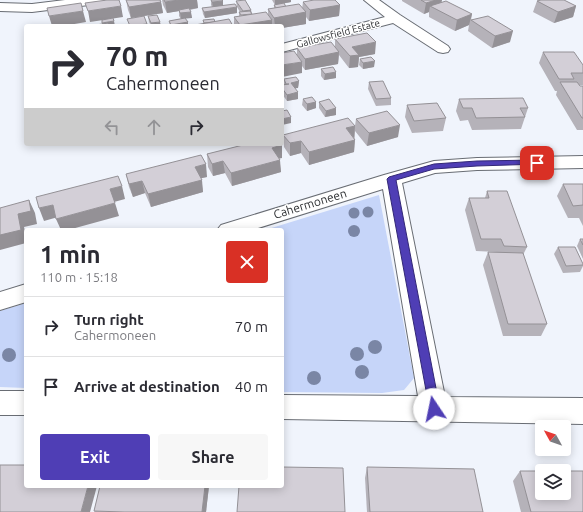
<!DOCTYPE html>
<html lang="en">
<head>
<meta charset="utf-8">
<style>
	body { margin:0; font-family:Ubuntu,sans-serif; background:#f7f7f7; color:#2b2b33; height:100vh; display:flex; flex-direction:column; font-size:15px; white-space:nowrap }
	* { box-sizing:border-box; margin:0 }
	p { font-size:13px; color:#7c7c81 }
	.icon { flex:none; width:22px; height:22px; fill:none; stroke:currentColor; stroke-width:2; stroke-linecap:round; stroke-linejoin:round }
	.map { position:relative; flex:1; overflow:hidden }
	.panel { position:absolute; left:24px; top:228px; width:260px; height:260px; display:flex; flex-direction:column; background:#fff; border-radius:4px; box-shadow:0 2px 10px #0003 }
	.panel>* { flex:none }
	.top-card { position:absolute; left:24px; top:24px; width:260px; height:122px; border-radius:4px; box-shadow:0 2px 10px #0003; background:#fff; color:#2b2b33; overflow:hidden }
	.needle { width:26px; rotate:310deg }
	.tools { position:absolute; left:535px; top:420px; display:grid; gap:8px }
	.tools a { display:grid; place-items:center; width:36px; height:36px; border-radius:4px; background:#fff; box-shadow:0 2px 10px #0003; font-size:20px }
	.pin { position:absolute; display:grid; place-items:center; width:34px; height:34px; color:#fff; margin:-17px; border-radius:8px; box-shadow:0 2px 6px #0006 }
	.me { position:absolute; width:44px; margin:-22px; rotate:349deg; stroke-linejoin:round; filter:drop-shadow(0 0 3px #0008) }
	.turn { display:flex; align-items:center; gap:14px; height:84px; padding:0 16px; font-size:18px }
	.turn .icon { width:52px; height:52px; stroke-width:2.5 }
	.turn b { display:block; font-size:28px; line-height:34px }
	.lanes { display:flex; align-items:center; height:38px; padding:0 16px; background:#0003; justify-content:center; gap:20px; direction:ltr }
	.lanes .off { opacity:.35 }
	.round { display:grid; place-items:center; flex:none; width:42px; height:42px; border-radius:4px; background:#f7f7f7 }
	.head { display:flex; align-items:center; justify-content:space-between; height:68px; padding:0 16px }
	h1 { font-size:24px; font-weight:700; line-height:30px }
	.primary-button { display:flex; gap:8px; margin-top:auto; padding:8px 16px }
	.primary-button a { flex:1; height:46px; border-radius:4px; background:#4f3eb5; color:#fff; font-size:16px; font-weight:700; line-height:46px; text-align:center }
	.primary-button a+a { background:#f7f7f7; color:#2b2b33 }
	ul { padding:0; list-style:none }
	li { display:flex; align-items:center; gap:12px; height:60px; padding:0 16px; border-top:1px solid #e1e1e2 }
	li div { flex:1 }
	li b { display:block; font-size:15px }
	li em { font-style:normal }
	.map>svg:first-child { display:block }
	.green { fill:#c6d5f9 }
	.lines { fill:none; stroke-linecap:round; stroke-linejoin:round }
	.minor-casing { stroke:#696d74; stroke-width:2 }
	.minor { fill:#fff; fill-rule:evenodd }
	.tree { fill:#7a86a5 }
	.wall { fill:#b5b2b9 }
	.shaded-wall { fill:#949196 }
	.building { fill:#d3cfd7; stroke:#949196 }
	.route { fill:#4f3eb5; stroke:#332876 }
	.labels { text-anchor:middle; stroke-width:3; stroke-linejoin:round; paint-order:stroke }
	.far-street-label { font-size:10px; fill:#2f3134; stroke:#fff }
	.street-label { font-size:12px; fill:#2f3134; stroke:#fff }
</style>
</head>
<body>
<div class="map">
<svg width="583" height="512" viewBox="0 0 583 512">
	<rect width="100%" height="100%" fill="#f0f4fc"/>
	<g class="green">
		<polygon points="379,195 414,378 404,390 382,393 282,392 282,230 265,230"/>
		<polygon points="26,303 26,388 0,387 0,311"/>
	</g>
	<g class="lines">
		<g class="minor-casing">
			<g id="minor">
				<polygon points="65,0 104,0 102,3 97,4 32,12 0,11 0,3 32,4"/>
				<polygon points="364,0 379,0 400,15 448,46 450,49 448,52 443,53 438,52 393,23 282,52 282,44 385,17"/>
				<polygon points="583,156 583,168 477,170 435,173 402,183 445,397 583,398 583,424 282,419 282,395 418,396 383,189 252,230 217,230 221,225 384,175 434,161 477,158"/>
				<polygon points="26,284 26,302 0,310 0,292"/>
				<rect x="0" y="391" width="26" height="24"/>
			</g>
		</g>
		<use href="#minor" class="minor"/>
	</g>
	<g class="tree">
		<circle cx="368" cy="212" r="5.5"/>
		<circle cx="354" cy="213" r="5.5"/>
		<circle cx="354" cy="231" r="6"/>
		<circle cx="375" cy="347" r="7"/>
		<circle cx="357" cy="354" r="7"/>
		<circle cx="9" cy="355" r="7"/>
		<circle cx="362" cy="372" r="7"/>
		<circle cx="314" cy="378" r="7"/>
	</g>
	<g class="wall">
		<polygon points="126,0 161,2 163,13 131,18 128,10"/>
		<polygon points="162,0 197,0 198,8 190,10 192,18 185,18 188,26 170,26 169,21 181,19 179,16 179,11 167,13 163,5"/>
		<polygon points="211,0 222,0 223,6 237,13 205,18 203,14 202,8 212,7 211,5"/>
		<polygon points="272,0 291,0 291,2 275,5"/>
		<polygon points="402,0 442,0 441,2 472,14 471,20 510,42 492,48 468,31 469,25 455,31 429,17 429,12 424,14 402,1"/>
		<polygon points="236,1 251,10 252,14 268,15 268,9 274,8 274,5 302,9 303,2 340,5 339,16 309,21 306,17 306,24 282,28 282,26 234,26 234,17 239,16 239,12 240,12 237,7"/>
		<polygon points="537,1 576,6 573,17 554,23 533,12"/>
		<polygon points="148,16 161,26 151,26 149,22"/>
		<polygon points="335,39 375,54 359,57 358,67 349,68 339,55 338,64 305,70 302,66 302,73 297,55 297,48 335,47"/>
		<polygon points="543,52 583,65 583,85 579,85 580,86 583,86 583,130 577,130 556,95 557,91 555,91 539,63"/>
		<polygon points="360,59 374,67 363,69 359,65"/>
		<polygon points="321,69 336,78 324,80 321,76"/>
		<polygon points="284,79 299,81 298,88 295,88 298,99 287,101 282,94 282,85 284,85"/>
		<polygon points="369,82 391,98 391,105 376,106 368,89"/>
		<polygon points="303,99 316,102 316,108 307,111 302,105"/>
		<polygon points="459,99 528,108 521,129 472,130 468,120 460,121 456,111"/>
		<polygon points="319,102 336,115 325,117 319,108"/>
		<polygon points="407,105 446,118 443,131 412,133 405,117"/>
		<polygon points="356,119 398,137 367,146 355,131 354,152 309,165 301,153 290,156 284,147 283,135 355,126"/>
		<polygon points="282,145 282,158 279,158 281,172 232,186 225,173 213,176 208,167 207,154"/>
		<polygon points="126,174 207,177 201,178 203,192 151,207 145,193 133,197 129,187"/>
		<polygon points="563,184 583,184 583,226 579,218 568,218 557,196"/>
		<polygon points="487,191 527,247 523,255 547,324 541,336 503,336 483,265 488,252 497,252 476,251 465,210 469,198 485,198"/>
		<polygon points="580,239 583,239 583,259 577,246"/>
		<polygon points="558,247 583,264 583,266 580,272 563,273 554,254"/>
		<polygon points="367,467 483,512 367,512 365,478"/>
		<polygon points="520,471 583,512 521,512 513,481"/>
		<polygon points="100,486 209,486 206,512 95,512 94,511"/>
	</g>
	<g class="shaded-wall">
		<polygon points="179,0 197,0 198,8 167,13 165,2"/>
		<polygon points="275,0 291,0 291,2 275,5"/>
		<polygon points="436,0 442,0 440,9 430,6 429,12 424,14 426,3"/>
		<polygon points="223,1 223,7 213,8 212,2"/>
		<polygon points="161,2 163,13 131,18 129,7"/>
		<polygon points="340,5 339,16 309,21 310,10"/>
		<polygon points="121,6 123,17 90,22 88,11"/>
		<polygon points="576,6 573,17 554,23 558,12"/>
		<polygon points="237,7 237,13 205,18 204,12"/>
		<polygon points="251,10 252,20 243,15 243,11"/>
		<polygon points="83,11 86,22 63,26 52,26 49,16"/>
		<polygon points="191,12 192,18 181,19 180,13"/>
		<polygon points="306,12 306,24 282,28 282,26 275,26 274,18"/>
		<polygon points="472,14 469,25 455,31 457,20"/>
		<polygon points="272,20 272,26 240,26 240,25"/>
		<polygon points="114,21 115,26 103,26 102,23"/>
		<polygon points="160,22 161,26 152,26 151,23"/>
		<polygon points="188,22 188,26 171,26 171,25"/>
		<polygon points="147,24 147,26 133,26"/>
		<polygon points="513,31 510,42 492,48 495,36"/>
		<polygon points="376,42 375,54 359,57 358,67 349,68 350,56 352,47"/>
		<polygon points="339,52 338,64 305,70 305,59"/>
		<polygon points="375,61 374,67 363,69 363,63"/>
		<polygon points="302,62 302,73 282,77 282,65"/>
		<polygon points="336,72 336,78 324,80 325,74"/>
		<polygon points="299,81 298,88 291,89 291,83"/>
		<polygon points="298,92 298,99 287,101 287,95"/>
		<polygon points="316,102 316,108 307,111 307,104"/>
		<polygon points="336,108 336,115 325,117 326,111"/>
		<polygon points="291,117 291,123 282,125 282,119"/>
		<polygon points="400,125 398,137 367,146 369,133"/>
		<polygon points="355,126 354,138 346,128"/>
		<polygon points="355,140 354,152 309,165 309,152"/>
		<polygon points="301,141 301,153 290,156 290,143"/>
		<polygon points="282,145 282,158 273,160 272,148"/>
		<polygon points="280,160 281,172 232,186 231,173"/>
		<polygon points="223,161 225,173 213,176 212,164"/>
		<polygon points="206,164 207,177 197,179 195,167"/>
		<polygon points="202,180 203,192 151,207 148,194"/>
		<polygon points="142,181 145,193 133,197 129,184"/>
		<polygon points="122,186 125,199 114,202 110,189"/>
		<polygon points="29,200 35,213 37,224 24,227 26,236 26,243 0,250 0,235 18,214"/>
		<polygon points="115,203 119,216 68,230 61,230 56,219"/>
		<polygon points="53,205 58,217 44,221 39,208"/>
		<polygon points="88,486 97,486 90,512 81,512"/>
		<polygon points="205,486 209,486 206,512 202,512"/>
	</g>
	<g class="building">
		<polygon points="107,0 119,0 121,6 88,11 85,3"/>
		<polygon points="126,0 160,0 161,2 129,7"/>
		<polygon points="164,0 179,0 165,2"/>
		<polygon points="211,0 222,0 223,1 212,2"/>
		<polygon points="245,0 251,10 243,11 236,1"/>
		<polygon points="314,0 335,0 340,5 310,10 303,2"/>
		<polygon points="421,0 436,0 426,3"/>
		<polygon points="541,0 564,0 576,6 558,12 537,1"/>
		<polygon points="446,1 472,14 457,20 430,6"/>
		<polygon points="81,3 83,11 49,16 47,8"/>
		<polygon points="284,3 286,7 276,8 274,5"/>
		<polygon points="235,4 237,7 204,12 202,8"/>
		<polygon points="299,4 306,12 274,18 268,9"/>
		<polygon points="189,8 191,12 180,13 179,10"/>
		<polygon points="250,11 252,14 241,15 239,12"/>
		<polygon points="266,12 272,20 240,25 234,17"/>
		<polygon points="157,15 160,22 151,23 148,16"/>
		<polygon points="144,16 147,24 130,26 127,19"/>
		<polygon points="488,16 513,31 495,36 471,20"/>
		<polygon points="113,18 114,21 102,23 102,20"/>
		<polygon points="185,18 188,22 171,25 169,21"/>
		<polygon points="214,19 215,22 204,23 203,20"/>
		<polygon points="229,19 233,26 196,26 195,25"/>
		<polygon points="108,23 109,26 90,26"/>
		<polygon points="367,33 376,42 352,47 359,55 350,56 335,39"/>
		<polygon points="331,42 339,52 305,59 297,48"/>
		<polygon points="294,51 302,62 282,65 282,53"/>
		<polygon points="543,52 574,52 583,65 583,73 571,73 574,79 559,79"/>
		<polygon points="371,57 375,61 363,63 360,59"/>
		<polygon points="333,67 336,72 325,74 321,69"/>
		<polygon points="296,77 299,81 291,83 298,92 287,95 282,88 282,85 289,84 286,84 284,79"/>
		<polygon points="383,81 391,98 376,99 369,82"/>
		<polygon points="560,82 577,82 580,86 583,86 583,118 582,118"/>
		<polygon points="312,97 316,102 307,104 303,99"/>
		<polygon points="523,98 528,108 520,108 525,117 476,118 472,108 463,108 459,99"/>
		<polygon points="329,99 336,108 326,111 319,102"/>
		<polygon points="437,103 446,118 414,121 407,105"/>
		<polygon points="287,110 291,117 282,119 282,111"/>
		<polygon points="387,111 400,125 369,133 356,119"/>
		<polygon points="348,118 355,126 346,128 355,140 309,152 301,141 290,143 283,135"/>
		<polygon points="247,144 281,144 282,145 272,148 280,160 231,173 223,161 212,164 207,154"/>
		<polygon points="201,155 206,164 195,167 202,180 148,194 142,181 129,184 126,174"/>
		<polygon points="118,176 122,186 110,189 115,203 56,219 53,205 39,208 36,197"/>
		<polygon points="563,184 583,184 583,205 573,206"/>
		<polygon points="487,191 507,191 527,247 504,246 501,239 481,239 469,198 489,198"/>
		<polygon points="29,200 31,211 18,214 21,230 0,235 0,208"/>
		<polygon points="580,239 583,239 583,245"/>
		<polygon points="558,247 575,247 583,264 583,265 566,266"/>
		<polygon points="488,252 523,253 547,324 508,324"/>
		<polygon points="0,465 26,465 26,486 88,486 81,512 0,512"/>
		<polygon points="282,467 343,468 345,512 237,512 239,486 282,486"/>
		<polygon points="367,467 474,469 483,512 370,512"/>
		<polygon points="520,471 542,471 542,493 564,493 564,471 583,471 583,512 531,512"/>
		<polygon points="100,486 205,486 202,512 124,512 94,511"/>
	</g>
	<polygon class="route" points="537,160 540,161 540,164 477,166 434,169 396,180 440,409 438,412 434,414 430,412 387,179 389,177 434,164 477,161"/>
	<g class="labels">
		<g class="far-street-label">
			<text transform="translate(338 33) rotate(-15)" y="4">Gallowsfield Estate</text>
		</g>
		<g class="street-label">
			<text transform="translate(310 204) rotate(-17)" y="4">Cahermoneen</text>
		</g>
	</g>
</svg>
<div class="tools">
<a><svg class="needle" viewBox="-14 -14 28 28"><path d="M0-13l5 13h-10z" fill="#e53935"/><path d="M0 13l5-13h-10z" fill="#7c7c81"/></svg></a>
<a><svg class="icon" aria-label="layers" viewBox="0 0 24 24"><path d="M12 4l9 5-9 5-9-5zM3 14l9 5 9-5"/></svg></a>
</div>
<div class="pin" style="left:537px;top:163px;background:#d93025"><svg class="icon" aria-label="arrive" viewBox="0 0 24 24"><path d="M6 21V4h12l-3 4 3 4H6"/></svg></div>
<svg class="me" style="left:434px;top:409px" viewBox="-20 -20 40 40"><circle r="19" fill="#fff"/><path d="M0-13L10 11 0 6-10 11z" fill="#4f3eb5"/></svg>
<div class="top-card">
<div class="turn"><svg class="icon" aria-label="right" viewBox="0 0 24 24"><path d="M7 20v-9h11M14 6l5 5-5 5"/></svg><div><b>70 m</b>Cahermoneen</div></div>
<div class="lanes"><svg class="icon off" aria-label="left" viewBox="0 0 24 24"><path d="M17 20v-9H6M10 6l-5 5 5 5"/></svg><svg class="icon off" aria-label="ahead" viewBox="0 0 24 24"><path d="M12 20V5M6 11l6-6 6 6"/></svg><svg class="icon" aria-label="right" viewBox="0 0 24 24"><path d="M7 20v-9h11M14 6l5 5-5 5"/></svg></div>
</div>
<section class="panel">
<div class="head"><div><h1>1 min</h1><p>110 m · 15:18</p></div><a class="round" style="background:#d93025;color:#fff"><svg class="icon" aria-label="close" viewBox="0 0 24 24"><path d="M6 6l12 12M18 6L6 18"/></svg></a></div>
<ul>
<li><svg class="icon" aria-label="right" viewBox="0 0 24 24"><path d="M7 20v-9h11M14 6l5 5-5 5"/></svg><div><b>Turn right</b><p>Cahermoneen</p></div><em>70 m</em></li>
<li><svg class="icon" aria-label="arrive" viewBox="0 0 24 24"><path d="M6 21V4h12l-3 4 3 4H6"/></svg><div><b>Arrive at destination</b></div><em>40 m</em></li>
</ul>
<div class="primary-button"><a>Exit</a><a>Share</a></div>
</section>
</div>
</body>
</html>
